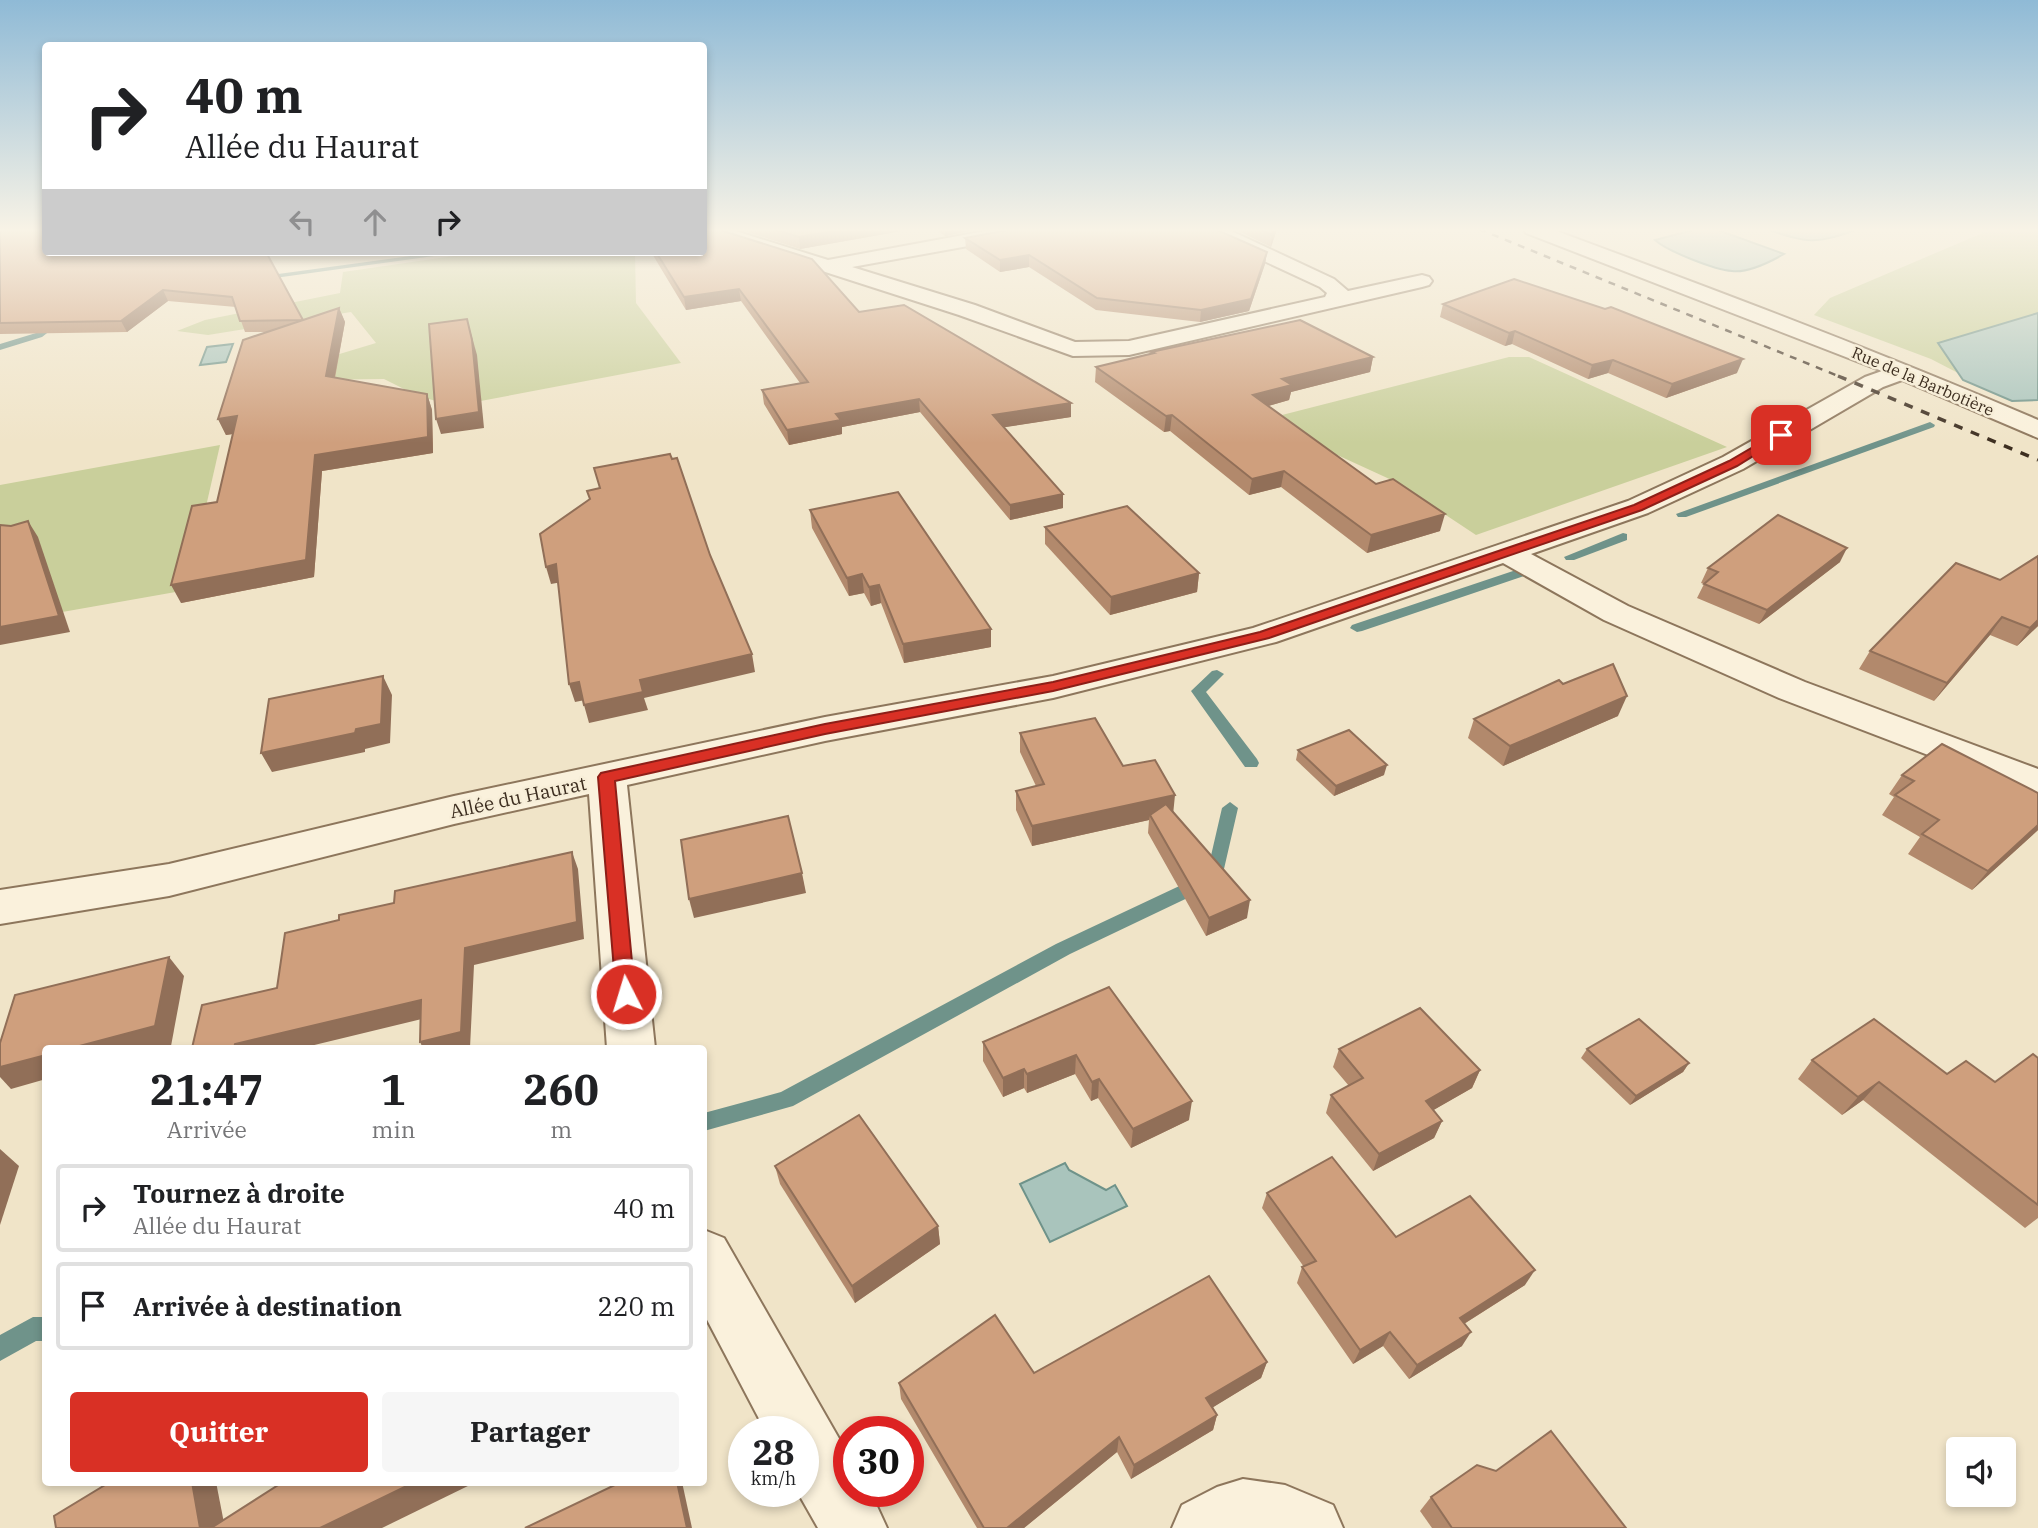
<!DOCTYPE html>
<html lang="fr">
<head>
<meta charset="utf-8">
<style>
	body { margin:0; font-family:"IBM Plex Serif",serif; background:#f6f6f6; color:#202124; height:100vh; display:flex; flex-direction:column; font-size:26px; white-space:nowrap }
	* { box-sizing:border-box; margin:0 }
	p { font-size:23px; color:#757577 }
	.icon { flex:none; width:38px; height:38px; fill:none; stroke:currentColor; stroke-width:2; stroke-linecap:round; stroke-linejoin:round }
	.map { position:relative; flex:1; overflow:hidden }
	.sheet { position:absolute; left:42px; top:1045px; width:665px; height:441px; display:flex; flex-direction:column; background:#fff; border-radius:7px; box-shadow:0 4px 10px #0003 }
	.sheet>* { flex:none }
	.top-card { position:absolute; left:42px; top:42px; width:665px; height:214px; border-radius:7px; box-shadow:0 4px 10px #0003; background:#fff; color:#202124; overflow:hidden }
	.fabs { position:absolute; left:1946px; top:1437px; display:grid; gap:14px }
	.fabs a { display:grid; place-items:center; width:70px; height:70px; border-radius:7px; background:#fff; box-shadow:0 4px 10px #0003; font-size:35px }
	.speed { position:absolute; left:728px; top:1416px; display:flex; gap:14px; font-size:35px; font-weight:700; text-align:center }
	.speed>* { display:grid; place-content:center; width:91px; height:91px; border-radius:50%; background:#fff; box-shadow:0 4px 10px #0003; line-height:1 }
	.speed small { font-size:18px; font-weight:400 }
	.speed .limit { border:10px solid #d22; background:#fff; color:#111 }
	.pin { position:absolute; display:grid; place-items:center; width:60px; height:60px; color:#fff; margin:-30px; border-radius:14px; box-shadow:0 4px 10px #0006 }
	.me { position:absolute; width:77px; margin:-38px; rotate:355deg; stroke-linejoin:round; filter:drop-shadow(0 0 5px #0008) }
	.turn { display:flex; align-items:center; gap:24px; height:147px; padding:0 28px; font-size:32px }
	.turn .icon { width:91px; height:91px; stroke-width:2.5 }
	.turn b { display:block; font-size:49px; line-height:60px }
	.lanes { display:flex; align-items:center; height:66px; padding:0 28px; background:#0003; justify-content:center; gap:35px; direction:ltr }
	.lanes .off { opacity:.35 }
	.eta { display:flex; justify-content:space-evenly; align-items:center; height:119px; text-align:center }
	.eta b { font-size:42px; font-weight:700; line-height:49px }
	.action { display:flex; gap:14px; margin-top:auto; padding:14px 28px }
	.action a { flex:1; height:80px; border-radius:7px; background:#d93025; color:#fff; font-size:28px; font-weight:700; line-height:80px; text-align:center }
	.action a+a { background:#f6f6f6; color:#202124 }
	ul { padding:0; list-style:none }
	li { display:flex; align-items:center; gap:21px; height:88px; margin:0 14px 10px; padding:0 14px; border:4px solid #e0e0e0; border-radius:7px }
	li div { flex:1 }
	li b { display:block; font-size:26px }
	li em { font-style:normal }
	.map>svg:first-child { display:block }
	.green { fill:#c9cf9b }
	.water { fill:#a9c4bc; stroke:#6f938a; stroke-width:2 }
	.lines { fill:none; stroke-linecap:round; stroke-linejoin:round }
	.stream { fill:#6f938a; fill-rule:evenodd }
	.minor-casing { stroke:#8d765c; stroke-width:4 }
	.minor { fill:#faf1dc; fill-rule:evenodd }
	.rail-far1 { stroke:#3d2e20; stroke-width:2.5; stroke-dasharray:7 7; stroke-linecap:butt }
	.rail { stroke:#3d2e20; stroke-width:3.5; stroke-dasharray:9 9; stroke-linecap:butt }
	.wall { fill:#b2896c }
	.shaded-wall { fill:#916f58 }
	.building { fill:#cf9f7d; stroke:#916f58; stroke-width:2 }
	.route { fill:#d93025; stroke:#8d1f18; stroke-width:2 }
	.labels { text-anchor:middle; stroke-width:5; stroke-linejoin:round; paint-order:stroke }
	.far-street-label { font-size:16px; fill:#3d2e20; stroke:#f7eed8 }
	.street-label { font-size:19px; fill:#3d2e20; stroke:#f7eed8 }
</style>
</head>
<body>
<div class="map">
<svg width="2038" height="1528" viewBox="0 0 2038 1528">
	<rect width="100%" height="100%" fill="#f0e4c8"/>
	<g class="green">
		<polygon points="1992,229 2038,229 2038,400 2012,401 1931,359 1814,315 1830,298"/>
		<polygon points="481,252 635,252 636,303 681,363 454,406 418,396 384,379 303,380 303,365 376,343 351,312 208,335 177,331 205,320 340,293 343,272"/>
		<polygon points="1509,357 1529,357 1727,447 1476,535 1396,482 1322,448 1282,415"/>
		<polygon points="220,445 187,590 0,623 0,485"/>
	</g>
	<g class="water">
		<path d="M1697,229H1715L1784,254C1770,262 1748,273 1732,271C1715,270 1667,251 1655,240Z"/>
		<path d="M1766,229H1858C1814,245 1809,243 1766,229Z"/>
		<polygon points="2038,313 2038,400 2012,401 1963,380 1938,343"/>
		<polygon points="233,344 226,362 200,365 207,347"/>
		<polygon points="1065,1163 1069,1170 1106,1190 1115,1185 1127,1206 1050,1242 1020,1184"/>
	</g>
	<g class="lines">
		<g class="stream">
			<polygon points="440,252 463,252 260,280 256,277"/>
			<polygon points="57,318 60,319 60,323 42,337 0,350 0,344 36,333"/>
			<polygon points="1930,422 1935,425 1934,427 1686,517 1678,517 1676,514"/>
			<polygon points="1623,533 1627,534 1627,540 1574,560 1566,560 1564,557"/>
			<polygon points="1519,569 1525,573 1524,576 1362,631 1357,632 1350,628 1352,625"/>
			<polygon points="1217,670 1224,674 1206,692 1257,759 1259,763 1257,767 1245,767 1191,691 1212,671"/>
			<polygon points="1230,802 1238,808 1221,882 1070,954 793,1106 704,1131 704,1113 781,1092 1056,944 1207,873 1222,808"/>
			<polygon points="33,1317 46,1317 46,1341 36,1341 0,1361 0,1335"/>
		</g>
		<g class="minor-casing">
			<g id="minor">
				<polygon points="704,229 729,229 828,260 996,229 1038,229 1029,235 852,267 975,305 1075,342 1129,341 1325,297 1327,293 1320,287 1204,233 1202,229 1227,229 1334,279 1348,291 1422,275 1429,277 1432,281 1429,285 1422,287 1129,355 1073,356 959,315 704,233"/>
				<path d="M1524,229H1551C1715,290 1878,351 2038,420V438L1902,380L1883,387L1743,469L1648,513L1531,554L1628,606L1805,682L2038,769V797L1779,698L1604,620L1503,563L1276,642L1053,698L825,741L627,785L655,1048H607L589,794L454,824L169,896L0,924V890L169,864L454,796L825,717L1053,676L1253,628L1628,501L1723,457L1865,377L1882,371L1526,233Z"/>
				<polygon points="704,1230 724,1238 849,1456 849,1491 870,1491 887,1528 818,1528 797,1491 803,1491 803,1432 766,1432 704,1314"/>
				<polygon points="1243,1479 1285,1485 1333,1505 1343,1528 1172,1528 1182,1505 1217,1487"/>
			</g>
		</g>
		<use href="#minor" class="minor"/>
		<polyline class="rail-far1" points="1479,229 1843,378"/>
		<polyline class="rail" points="1838,376 2038,460"/>
	</g>
	<g class="wall">
		<polygon points="0,229 266,252 303,320 339,308 345,322 335,378 427,394 432,410 433,453 322,471 314,577 181,603 217,502 233,434 226,435 218,419 266,332 245,332 236,307 168,301 127,332 0,334"/>
		<polygon points="738,229 913,229 800,249"/>
		<polygon points="935,229 980,229 945,236"/>
		<polygon points="1234,229 1277,229 1271,247"/>
		<polygon points="965,238 1267,252 1265,264 1249,311 1200,322 1096,310 1029,267 1000,272 966,249"/>
		<polygon points="651,252 704,252 859,312 1071,417 1004,427 1063,494 1063,508 1010,520 920,412 842,427 842,434 789,445 764,404 762,390 800,383 741,301 686,310"/>
		<polygon points="1443,304 1737,373 1666,398 1608,373 1588,379 1512,344 1505,346 1440,317"/>
		<polygon points="1151,352 1373,357 1370,372 1291,392 1289,400 1268,406 1440,531 1367,553 1281,487 1249,495 1170,431 1164,432 1095,382 1096,367 1151,354"/>
		<polygon points="810,510 991,647 904,663 881,603 871,606 864,593 849,596 812,528"/>
		<polygon points="1045,527 1199,573 1197,592 1110,615 1045,544"/>
		<polygon points="1840,562 1759,624 1697,598 1704,584 1701,583 1708,568"/>
		<polygon points="1956,563 2038,626 2017,646 1990,635 1934,701 1859,669 1870,651"/>
		<polygon points="1563,684 1618,716 1503,766 1468,738 1474,719"/>
		<polygon points="1020,733 1123,766 1173,812 1247,918 1206,936 1148,833 1149,820 1032,846 1016,810 1016,791 1036,786 1020,752"/>
		<polygon points="1298,750 1384,775 1334,796 1296,760"/>
		<polygon points="1902,775 2038,830 1972,890 1908,854 1920,837 1882,815 1894,797 1889,794"/>
		<polygon points="1109,987 1189,1120 1131,1148 1098,1098 1091,1101 1075,1074 1027,1093 1024,1088 1003,1097 983,1061 983,1042"/>
		<polygon points="1339,1049 1480,1070 1472,1088 1433,1110 1442,1121 1434,1138 1373,1171 1326,1113 1331,1095 1349,1086 1333,1067"/>
		<polygon points="1587,1049 1689,1063 1683,1072 1630,1105 1581,1058"/>
		<polygon points="2038,1058 2038,1218 2025,1228 1863,1100 1842,1115 1798,1079 1812,1060 1947,1074 1995,1082"/>
		<polygon points="775,1166 938,1226 940,1244 855,1303 780,1184"/>
		<polygon points="1267,1193 1396,1237 1525,1285 1464,1324 1462,1346 1409,1379 1383,1346 1353,1364 1297,1283 1302,1267 1304,1267 1262,1208"/>
		<polygon points="1267,1362 1261,1378 1213,1407 1217,1415 1213,1430 1131,1479 1117,1452 1024,1528 977,1528 901,1399 899,1383 1034,1373"/>
		<polygon points="1431,1497 1626,1528 1432,1528 1420,1511"/>
	</g>
	<g class="shaded-wall">
		<polygon points="846,229 913,229 800,249 799,237"/>
		<polygon points="945,229 980,229 945,236"/>
		<polygon points="1274,229 1277,229 1271,247 1272,235"/>
		<polygon points="1267,252 1265,264 1249,311 1200,322 1201,310"/>
		<polygon points="1029,255 1029,267 1000,272 1000,260"/>
		<polygon points="739,289 741,301 686,310 684,297"/>
		<polygon points="163,290 168,301 127,332 121,321"/>
		<polygon points="339,308 345,322 332,391 326,376"/>
		<polygon points="467,319 477,355 484,428 441,434 436,419"/>
		<polygon points="1515,331 1512,344 1505,346 1509,333"/>
		<polygon points="1373,357 1370,372 1291,392 1289,400 1251,411 1253,395 1282,379"/>
		<polygon points="1743,359 1737,373 1666,398 1672,384"/>
		<polygon points="1613,360 1608,373 1588,379 1592,365"/>
		<polygon points="427,394 432,410 433,453 322,471 314,577 181,603 171,585 315,455"/>
		<polygon points="919,399 920,412 842,427 842,434 789,445 787,430 836,414"/>
		<polygon points="1071,403 1071,417 993,429 993,415"/>
		<polygon points="1172,415 1170,431 1164,432 1166,416"/>
		<polygon points="237,416 245,432 226,435 218,419"/>
		<polygon points="1284,471 1281,487 1249,495 1252,479"/>
		<polygon points="1063,494 1063,508 1010,520 1010,505"/>
		<polygon points="1445,514 1440,531 1367,553 1371,535"/>
		<polygon points="28,521 38,537 70,632 0,645 0,627"/>
		<polygon points="1847,548 1840,562 1759,624 1767,610"/>
		<polygon points="556,564 562,582 551,584 546,567"/>
		<polygon points="1199,573 1197,592 1110,615 1111,597"/>
		<polygon points="862,574 864,593 849,596 847,578"/>
		<polygon points="879,585 881,603 871,606 869,587"/>
		<polygon points="2002,617 1990,635 1934,701 1947,683"/>
		<polygon points="2038,620 2038,626 2017,646 2030,628"/>
		<polygon points="991,629 991,647 904,663 903,644"/>
		<polygon points="752,654 755,672 644,698 648,710 589,723 584,705 640,680"/>
		<polygon points="383,676 392,695 390,743 365,749 365,752 272,772 261,753 356,729"/>
		<polygon points="579,682 585,700 575,702 569,684"/>
		<polygon points="1627,696 1618,716 1503,766 1510,746"/>
		<polygon points="1387,765 1384,775 1334,796 1336,786"/>
		<polygon points="1175,795 1173,815 1150,815 1149,820 1032,846 1032,826"/>
		<polygon points="2038,825 2038,830 1972,890 1988,871"/>
		<polygon points="572,852 578,869 584,939 474,965 470,1048 423,1048 420,1042 465,948"/>
		<polygon points="802,873 806,893 694,918 689,899"/>
		<polygon points="1250,900 1247,918 1206,936 1209,918"/>
		<polygon points="169,957 184,976 171,1046 162,1048 72,1048"/>
		<polygon points="421,1000 430,1017 302,1048 234,1048 235,1044"/>
		<polygon points="46,1055 46,1079 11,1089 0,1077 0,1067"/>
		<polygon points="1076,1055 1075,1074 1027,1093 1027,1074"/>
		<polygon points="1689,1063 1683,1072 1630,1105 1636,1096"/>
		<polygon points="1024,1069 1024,1088 1003,1097 1003,1078"/>
		<polygon points="1480,1070 1472,1088 1418,1119 1426,1101"/>
		<polygon points="1099,1079 1098,1098 1091,1101 1092,1082"/>
		<polygon points="1879,1082 1863,1100 1842,1115 1858,1097"/>
		<polygon points="1192,1101 1189,1120 1131,1148 1133,1129"/>
		<polygon points="1442,1121 1434,1138 1373,1171 1379,1154"/>
		<polygon points="0,1149 19,1166 0,1225"/>
		<polygon points="938,1226 940,1244 855,1303 852,1286"/>
		<polygon points="1535,1270 1525,1285 1451,1332 1460,1318"/>
		<polygon points="1390,1332 1383,1346 1353,1364 1360,1350"/>
		<polygon points="1471,1332 1462,1346 1409,1379 1417,1365"/>
		<polygon points="1267,1362 1261,1378 1202,1414 1206,1398"/>
		<polygon points="1217,1415 1213,1430 1131,1479 1134,1465"/>
		<polygon points="1119,1437 1117,1452 1024,1528 1007,1528"/>
		<polygon points="192,1482 216,1482 225,1528 200,1528"/>
		<polygon points="415,1482 472,1482 472,1484 382,1528 320,1528"/>
		<polygon points="677,1482 682,1482 692,1528 687,1528"/>
	</g>
	<g class="building">
		<polygon points="0,229 46,229 46,252 266,252 303,320 240,321 232,297 163,290 121,321 0,323"/>
		<polygon points="704,229 717,229 812,259 859,312 904,305 1071,403 993,415 1063,494 1010,505 919,399 836,414 841,420 787,430 762,390 808,382 739,289 684,297 656,252 704,252"/>
		<polygon points="773,229 846,229 799,237"/>
		<polygon points="1013,229 1215,229 1267,252 1251,299 1201,310 1097,298 1029,255 1000,260 965,238"/>
		<polygon points="1260,229 1274,229 1272,235"/>
		<polygon points="1514,279 1605,309 1611,307 1743,359 1672,384 1613,360 1592,365 1515,331 1509,333 1443,304"/>
		<polygon points="339,308 326,376 427,394 428,437 315,455 306,560 171,585 192,506 217,502 237,416 218,419 243,340"/>
		<polygon points="467,319 472,340 479,412 436,419 429,324"/>
		<polygon points="1300,320 1373,357 1282,379 1292,385 1253,395 1376,484 1393,479 1445,514 1371,535 1284,471 1252,479 1172,415 1166,416 1096,367 1154,353 1151,352"/>
		<polygon points="670,454 672,459 677,458 710,555 752,654 640,680 643,692 584,705 579,682 569,684 556,564 546,567 540,534 590,499 587,491 600,488 594,468"/>
		<polygon points="898,492 991,629 903,644 879,585 869,587 862,574 847,578 810,510"/>
		<polygon points="1127,506 1199,573 1111,597 1045,527"/>
		<polygon points="1778,515 1847,548 1767,610 1704,584 1718,572 1708,568"/>
		<polygon points="28,521 59,616 0,627 0,525 11,526"/>
		<polygon points="2038,556 2038,620 2030,628 2002,617 1947,683 1870,651 1956,563 2000,580"/>
		<polygon points="1613,664 1627,696 1510,746 1474,719 1559,680 1563,684"/>
		<polygon points="383,676 381,724 356,729 355,733 261,753 269,699"/>
		<polygon points="1095,718 1123,766 1155,760 1175,795 1032,826 1016,791 1044,784 1020,733"/>
		<polygon points="1349,730 1387,765 1336,786 1298,750"/>
		<polygon points="1942,744 2038,793 2038,825 1988,871 1922,834 1939,820 1895,795 1914,781 1902,775"/>
		<polygon points="1166,804 1250,900 1209,918 1150,815"/>
		<polygon points="788,816 802,873 689,899 681,840"/>
		<polygon points="572,852 577,922 465,948 461,1032 420,1042 421,1000 235,1044 234,1048 192,1048 202,1005 277,988 285,933 339,920 339,915 394,903 395,891"/>
		<polygon points="169,957 155,1026 72,1048 46,1048 46,1055 0,1067 0,1043 15,995"/>
		<polygon points="1109,987 1192,1101 1133,1129 1099,1079 1092,1082 1076,1055 1027,1074 1024,1069 1003,1078 983,1042"/>
		<polygon points="1420,1008 1480,1070 1426,1101 1442,1121 1379,1154 1331,1095 1363,1078 1339,1049"/>
		<polygon points="1639,1019 1689,1063 1636,1096 1587,1049"/>
		<polygon points="1874,1019 1947,1074 1966,1061 1995,1082 2033,1054 2038,1058 2038,1205 1879,1082 1858,1097 1812,1060"/>
		<polygon points="859,1115 938,1226 852,1286 775,1166"/>
		<polygon points="1332,1157 1396,1237 1470,1196 1535,1270 1460,1318 1471,1332 1417,1365 1390,1332 1360,1350 1302,1267 1316,1261 1267,1193"/>
		<polygon points="1209,1276 1267,1362 1206,1398 1217,1415 1134,1465 1119,1437 1007,1528 984,1528 899,1383 995,1315 1034,1373"/>
		<polygon points="1551,1431 1626,1528 1452,1528 1431,1497 1477,1465 1496,1471"/>
		<polygon points="110,1482 192,1482 200,1528 56,1528 54,1516"/>
		<polygon points="283,1482 415,1482 320,1528 211,1528"/>
		<polygon points="621,1482 677,1482 687,1528 525,1528"/>
	</g>
	<linearGradient id="sky" x2="0" y2="1"><stop stop-color="#8fbad6"/><stop offset="0.52" stop-color="#f8f3e6"/><stop offset="1" stop-color="#f8f3e6" stop-opacity="0"/></linearGradient>
	<rect width="2038" height="443" fill="url(#sky)"/>
	<polygon class="route" points="1777,433 1787,435 1737,466 1642,510 1269,638 1053,691 825,734 615,781 635,994 633,1000 626,1002 619,1000 616,994 598,777 601,773 825,724 1053,682 1260,632 1634,505 1729,461"/>
	<g class="labels">
		<g class="far-street-label">
			<text transform="translate(1923 381) rotate(23)" y="6">Rue de la Barbotière</text>
		</g>
		<g class="street-label">
			<text transform="translate(518 797) rotate(-12)" y="7">Allée du Haurat</text>
		</g>
	</g>
</svg>
<div class="fabs">
<a><svg class="icon" aria-label="sound" viewBox="0 0 24 24"><path d="M4 9h4l5-4v14l-5-4H4zM17 9q2 3 0 6"/></svg></a>
</div>
<div class="speed"><div>28<small>km/h</small></div><div class="limit">30</div></div>
<div class="pin" style="left:1781px;top:435px;background:#d93025"><svg class="icon" aria-label="arrive" viewBox="0 0 24 24"><path d="M6 21V4h12l-3 4 3 4H6"/></svg></div>
<svg class="me" style="left:626px;top:994px" viewBox="-20 -20 40 40"><circle r="17" fill="#d93025" stroke="#fff" stroke-width="3"/><path d="M0-11L8 9 0 5-8 9z" fill="#fff"/></svg>
<div class="top-card">
<div class="turn"><svg class="icon" aria-label="right" viewBox="0 0 24 24"><path d="M7 20v-9h11M14 6l5 5-5 5"/></svg><div><b>40 m</b>Allée du Haurat</div></div>
<div class="lanes"><svg class="icon off" aria-label="left" viewBox="0 0 24 24"><path d="M17 20v-9H6M10 6l-5 5 5 5"/></svg><svg class="icon off" aria-label="ahead" viewBox="0 0 24 24"><path d="M12 20V5M6 11l6-6 6 6"/></svg><svg class="icon" aria-label="right" viewBox="0 0 24 24"><path d="M7 20v-9h11M14 6l5 5-5 5"/></svg></div>
</div>
<section class="sheet">
<div class="eta">
<div><b>21:47</b><p>Arrivée</p></div>
<div><b>1</b><p>min</p></div>
<div><b>260</b><p>m</p></div>
</div>
<ul>
<li><svg class="icon" aria-label="right" viewBox="0 0 24 24"><path d="M7 20v-9h11M14 6l5 5-5 5"/></svg><div><b>Tournez à droite</b><p>Allée du Haurat</p></div><em>40 m</em></li>
<li><svg class="icon" aria-label="arrive" viewBox="0 0 24 24"><path d="M6 21V4h12l-3 4 3 4H6"/></svg><div><b>Arrivée à destination</b></div><em>220 m</em></li>
</ul>
<div class="action"><a>Quitter</a><a>Partager</a></div>
</section>
</div>
</body>
</html>
